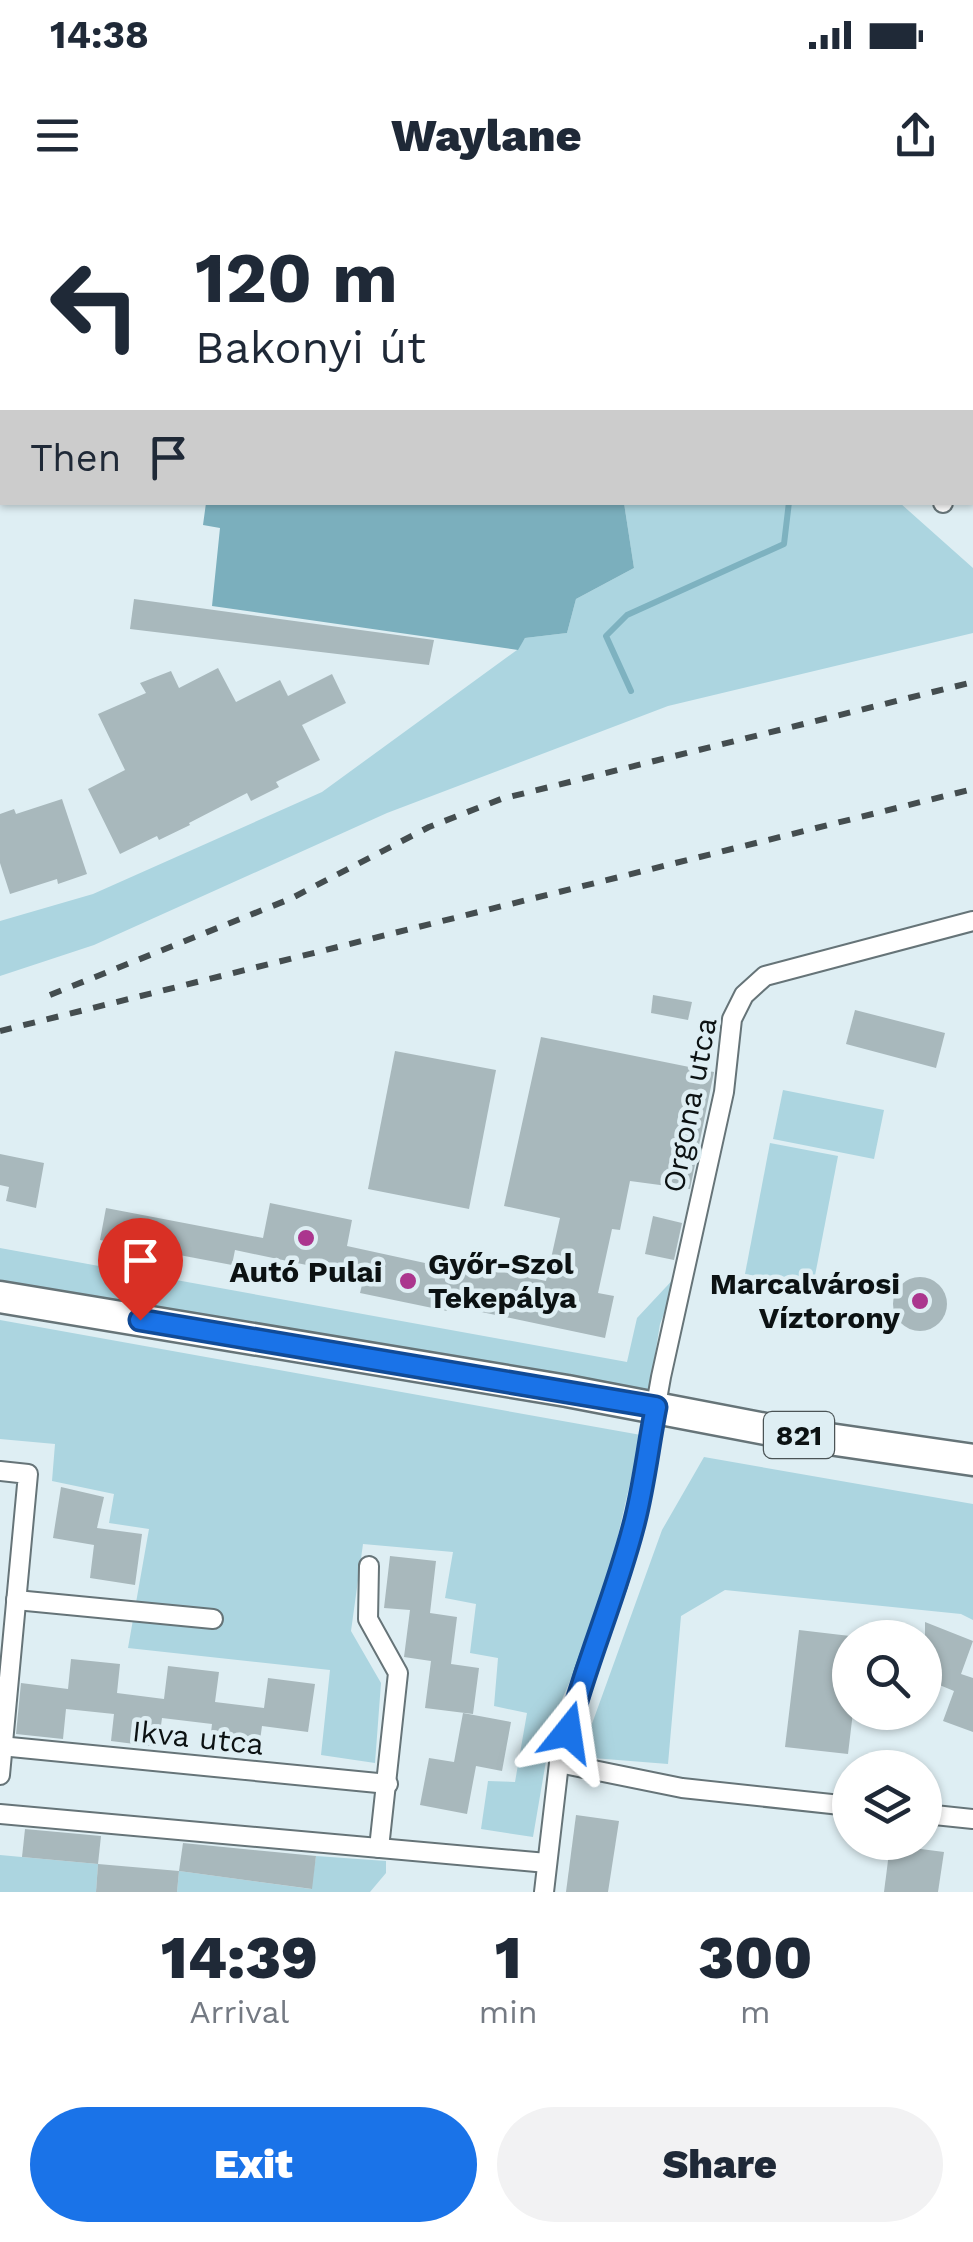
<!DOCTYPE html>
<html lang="en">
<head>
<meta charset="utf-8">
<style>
	body { margin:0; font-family:"Work Sans",sans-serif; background:#f2f2f3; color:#1f2937; height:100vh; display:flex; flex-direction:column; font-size:38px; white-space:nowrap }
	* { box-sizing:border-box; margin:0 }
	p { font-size:32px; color:#747a83 }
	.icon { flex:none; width:55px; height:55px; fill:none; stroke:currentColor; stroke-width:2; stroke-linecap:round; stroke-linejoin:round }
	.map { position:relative; height:1692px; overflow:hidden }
	.sheet { display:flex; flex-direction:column; background:#fff; flex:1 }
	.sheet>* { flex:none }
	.hud { position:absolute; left:0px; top:0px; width:975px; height:305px; box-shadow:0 2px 8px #0004; background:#fff; color:#1f2937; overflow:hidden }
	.controls { position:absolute; left:832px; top:1420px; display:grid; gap:20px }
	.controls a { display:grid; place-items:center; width:110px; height:110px; border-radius:50%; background:#fff; box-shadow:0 2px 8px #0004; font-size:50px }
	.pin { position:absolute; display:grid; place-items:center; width:85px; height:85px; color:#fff; margin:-102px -42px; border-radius:50% 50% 50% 0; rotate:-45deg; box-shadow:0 0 10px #0007 }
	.pin .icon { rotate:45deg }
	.me { position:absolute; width:110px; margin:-55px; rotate:15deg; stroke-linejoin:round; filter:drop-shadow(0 0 8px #0008) }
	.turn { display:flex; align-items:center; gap:35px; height:210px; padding:0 30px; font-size:45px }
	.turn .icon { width:130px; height:130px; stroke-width:2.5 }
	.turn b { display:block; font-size:70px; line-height:85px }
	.then { display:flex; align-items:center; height:95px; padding:0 30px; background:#0003; gap:20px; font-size:38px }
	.eta { display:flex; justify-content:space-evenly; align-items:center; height:170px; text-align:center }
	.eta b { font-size:60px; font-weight:800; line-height:70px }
	.action { display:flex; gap:20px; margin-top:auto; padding:20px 30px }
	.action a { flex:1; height:115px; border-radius:60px; background:#1a73e8; color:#fff; font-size:40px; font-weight:800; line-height:115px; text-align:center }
	.action a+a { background:#f2f2f3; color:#1f2937 }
	.status { display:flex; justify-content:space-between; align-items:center; height:70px; padding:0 50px; background:#fff; direction:ltr }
	.status svg { height:28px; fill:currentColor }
	header { display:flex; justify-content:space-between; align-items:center; height:130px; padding:0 30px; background:#fff; font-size:45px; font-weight:800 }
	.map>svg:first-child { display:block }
	.green { fill:#acd5e0 }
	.forest { fill:#7bafbd }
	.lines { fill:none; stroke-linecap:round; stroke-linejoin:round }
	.stream { stroke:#7eb2c0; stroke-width:6 }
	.building { fill:#a8b8bc }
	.street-casing { stroke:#667478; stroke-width:22 }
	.primary-casing { stroke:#667478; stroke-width:35 }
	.street { stroke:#fff; stroke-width:18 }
	.primary { stroke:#fff; stroke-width:30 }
	.rail { stroke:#444d4f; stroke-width:6; stroke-dasharray:12 12; stroke-linecap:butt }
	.route-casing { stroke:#114b97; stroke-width:25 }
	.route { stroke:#1a73e8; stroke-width:18 }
	.poi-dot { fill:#ab368e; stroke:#deeef3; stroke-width:4 }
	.labels { text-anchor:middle; stroke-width:9; stroke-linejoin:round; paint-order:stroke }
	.shield { fill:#deeef3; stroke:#4b5456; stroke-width:2.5 }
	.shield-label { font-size:28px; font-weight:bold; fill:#0c1213 }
	.street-label { font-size:30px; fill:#0c1213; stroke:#deeef3 }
	.poi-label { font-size:30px; font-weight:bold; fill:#0c1213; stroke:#deeef3; text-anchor:start }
</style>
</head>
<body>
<div class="status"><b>14:38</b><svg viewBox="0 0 49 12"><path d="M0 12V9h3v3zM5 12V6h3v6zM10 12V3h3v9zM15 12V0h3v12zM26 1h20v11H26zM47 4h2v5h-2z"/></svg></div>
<header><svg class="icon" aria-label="menu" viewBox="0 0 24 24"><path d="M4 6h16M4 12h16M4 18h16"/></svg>Waylane<svg class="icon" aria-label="share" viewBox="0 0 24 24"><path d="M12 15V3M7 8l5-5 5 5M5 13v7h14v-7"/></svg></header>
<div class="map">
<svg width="973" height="1692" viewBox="0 0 973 1692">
	<rect width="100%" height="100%" fill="#deeef3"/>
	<g class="green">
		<polygon points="0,0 816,0 2,2 2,178"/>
		<polygon points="624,303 900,303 973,368 973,433 668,506 387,613 94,745 0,776 0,721 93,694 322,592 517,450 525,438 567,433 576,399 634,368"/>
		<polygon points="783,890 884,910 874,959 773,939"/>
		<polygon points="770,943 838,956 813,1086 745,1074"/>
		<polygon points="0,1048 627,1162 637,1118 680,1072 660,1124 648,1199 0,1097"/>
		<polygon points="0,1120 641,1235 601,1410 553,1520 533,1637 481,1629 488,1581 515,1582 527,1513 494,1506 498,1458 470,1453 476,1404 445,1398 453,1352 363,1344 351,1431 381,1483 375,1563 321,1555 330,1470 128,1448 149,1329 109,1323 114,1294 52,1281 55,1244 0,1239"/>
		<polygon points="704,1257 973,1304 973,1420 961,1414 725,1390 681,1416 668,1564 580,1557 662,1330"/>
		<polygon points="0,1655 98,1664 96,1692 0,1692"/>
		<polygon points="316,1656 386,1661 386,1673 370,1692 177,1692 179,1671 311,1689"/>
	</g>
	<polygon class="forest" points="206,303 624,303 634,368 576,399 567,433 525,438 518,450 212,406 220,328 203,325"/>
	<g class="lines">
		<g class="stream">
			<polyline points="822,2 822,0"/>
			<polyline points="631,491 606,436 627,415 784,344 789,302"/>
		</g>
	</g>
	<g class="building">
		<polygon points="134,399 434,440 429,465 130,429"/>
		<polygon points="218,468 236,502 280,480 288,496 332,474 346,503 302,525 320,560 276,582 279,587 251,601 247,593 189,623 190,625 159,640 157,636 120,654 88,589 125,570 98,514 146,493 140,483 171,471 179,488"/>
		<polygon points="62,599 87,674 58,684 57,679 10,694 0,663 0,614 14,609 16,614"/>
		<polygon points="653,795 692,802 688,820 651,813"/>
		<polygon points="855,810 945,833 936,868 846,844"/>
		<polygon points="541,837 714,872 690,989 630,981 620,1030 612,1029 598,1093 614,1096 605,1138 448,1105 447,1111 360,1093 364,1077 235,1050 232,1065 100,1040 106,1008 263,1038 270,1003 352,1020 347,1046 480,1075 482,1067 546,1081 560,1018 504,1006"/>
		<polygon points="395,851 496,870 469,1009 368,989"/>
		<polygon points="0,954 44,963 36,1008 6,1001 9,987 0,985"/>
		<polygon points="653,1016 682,1023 674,1060 645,1054"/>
		<circle cx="920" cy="1104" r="27"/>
		<polygon points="61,1287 104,1297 97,1328 142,1334 135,1385 90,1378 94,1345 53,1338"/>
		<polygon points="390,1356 436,1361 430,1413 457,1417 451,1464 479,1468 473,1514 425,1508 431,1461 404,1457 410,1410 384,1408"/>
		<polygon points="925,1422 973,1441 961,1474 973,1478 973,1532 943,1521 954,1491 925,1479"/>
		<polygon points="799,1430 850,1436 850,1512 853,1512 848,1554 785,1547"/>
		<polygon points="71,1459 120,1464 117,1493 164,1499 168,1466 219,1472 215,1502 264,1508 268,1478 315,1484 308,1532 262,1526 258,1555 209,1549 212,1524 162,1518 158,1547 111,1541 114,1514 66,1509 63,1539 16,1534 21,1483 68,1489"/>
		<polygon points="463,1513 511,1522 502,1571 476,1566 467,1614 420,1605 429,1558 454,1562"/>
		<polygon points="576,1615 619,1621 608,1692 566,1692"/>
		<polygon points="25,1629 101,1636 98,1664 22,1657"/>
		<polygon points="183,1643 316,1656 312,1689 179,1671"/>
		<polygon points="890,1645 944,1652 938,1692 884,1692"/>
		<polygon points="98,1664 179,1671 177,1692 96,1692"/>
	</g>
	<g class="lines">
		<g class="street-casing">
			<g id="street">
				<polyline points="938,0 940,2"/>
				<polyline points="972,36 973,36"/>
				<polyline points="972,185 973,185"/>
				<polyline points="943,302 943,303"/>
				<polyline points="0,1271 28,1274 0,1575"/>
				<polyline points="369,1366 368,1419 398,1473 379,1648"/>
				<polyline points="16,1400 213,1419"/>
				<polyline points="0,1546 388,1584"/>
				<polyline points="559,1563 682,1588 850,1606"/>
				<polyline points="0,1614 547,1663"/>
				<polyline points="925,1614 973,1619"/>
				<polyline points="544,1692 559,1563 585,1471 617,1385 635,1323 661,1177 724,892 732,819 744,795 765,776 973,721"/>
			</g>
		</g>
		<g class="primary-casing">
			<polyline id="primary" points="0,1097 567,1191 781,1232 973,1260"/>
		</g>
		<use href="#street" class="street"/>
		<use href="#primary" class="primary"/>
		<g class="rail">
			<polyline points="50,795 290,699 429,627 501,599 973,482"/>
			<polyline points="0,831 973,589"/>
		</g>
	</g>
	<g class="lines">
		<g class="route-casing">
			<path id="route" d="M140,1120L656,1207C648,1247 644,1288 633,1328C615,1397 586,1463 568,1532"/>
		</g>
		<use href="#route" class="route"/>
	</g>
	<g class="poi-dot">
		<circle cx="306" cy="1038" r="10"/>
		<circle cx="408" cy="1081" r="10"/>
		<circle cx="920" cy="1101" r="10"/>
	</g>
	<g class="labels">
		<rect class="shield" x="764" y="1212" width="70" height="46" rx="8"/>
		<g class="shield-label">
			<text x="799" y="1245">821</text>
		</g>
		<g class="street-label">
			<text transform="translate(690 905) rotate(-79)" y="10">Orgona utca</text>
			<text transform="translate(198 1538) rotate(6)" y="10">Ikva utca</text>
		</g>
		<g class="poi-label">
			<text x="428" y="1074">Győr-Szol<tspan x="428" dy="34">Tekepálya</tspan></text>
			<text x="306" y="1082" text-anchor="middle">Autó Pulai</text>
			<text x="900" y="1094" text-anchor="end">Marcalvárosi<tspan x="900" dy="34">Víztorony</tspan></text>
		</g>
	</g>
</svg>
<div class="controls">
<a><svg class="icon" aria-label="search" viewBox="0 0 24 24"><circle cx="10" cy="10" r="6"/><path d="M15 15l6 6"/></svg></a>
<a><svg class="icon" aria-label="layers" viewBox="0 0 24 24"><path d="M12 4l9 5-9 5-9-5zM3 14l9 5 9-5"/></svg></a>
</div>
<div class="pin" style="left:140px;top:1120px;background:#d93025"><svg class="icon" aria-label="arrive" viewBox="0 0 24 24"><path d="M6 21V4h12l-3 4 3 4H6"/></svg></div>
<svg class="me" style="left:568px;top:1532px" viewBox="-20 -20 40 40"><path d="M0-17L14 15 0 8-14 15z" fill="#1a73e8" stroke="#fff" stroke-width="4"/></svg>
<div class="hud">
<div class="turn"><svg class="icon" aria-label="left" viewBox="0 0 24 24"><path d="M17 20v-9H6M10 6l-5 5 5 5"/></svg><div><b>120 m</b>Bakonyi út</div></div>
<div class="then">Then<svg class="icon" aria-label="arrive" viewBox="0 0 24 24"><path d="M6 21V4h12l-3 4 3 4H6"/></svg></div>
</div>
</div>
<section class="sheet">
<div class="eta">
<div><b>14:39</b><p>Arrival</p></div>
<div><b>1</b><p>min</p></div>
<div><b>300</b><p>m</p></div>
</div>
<div class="action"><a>Exit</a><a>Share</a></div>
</section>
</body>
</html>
